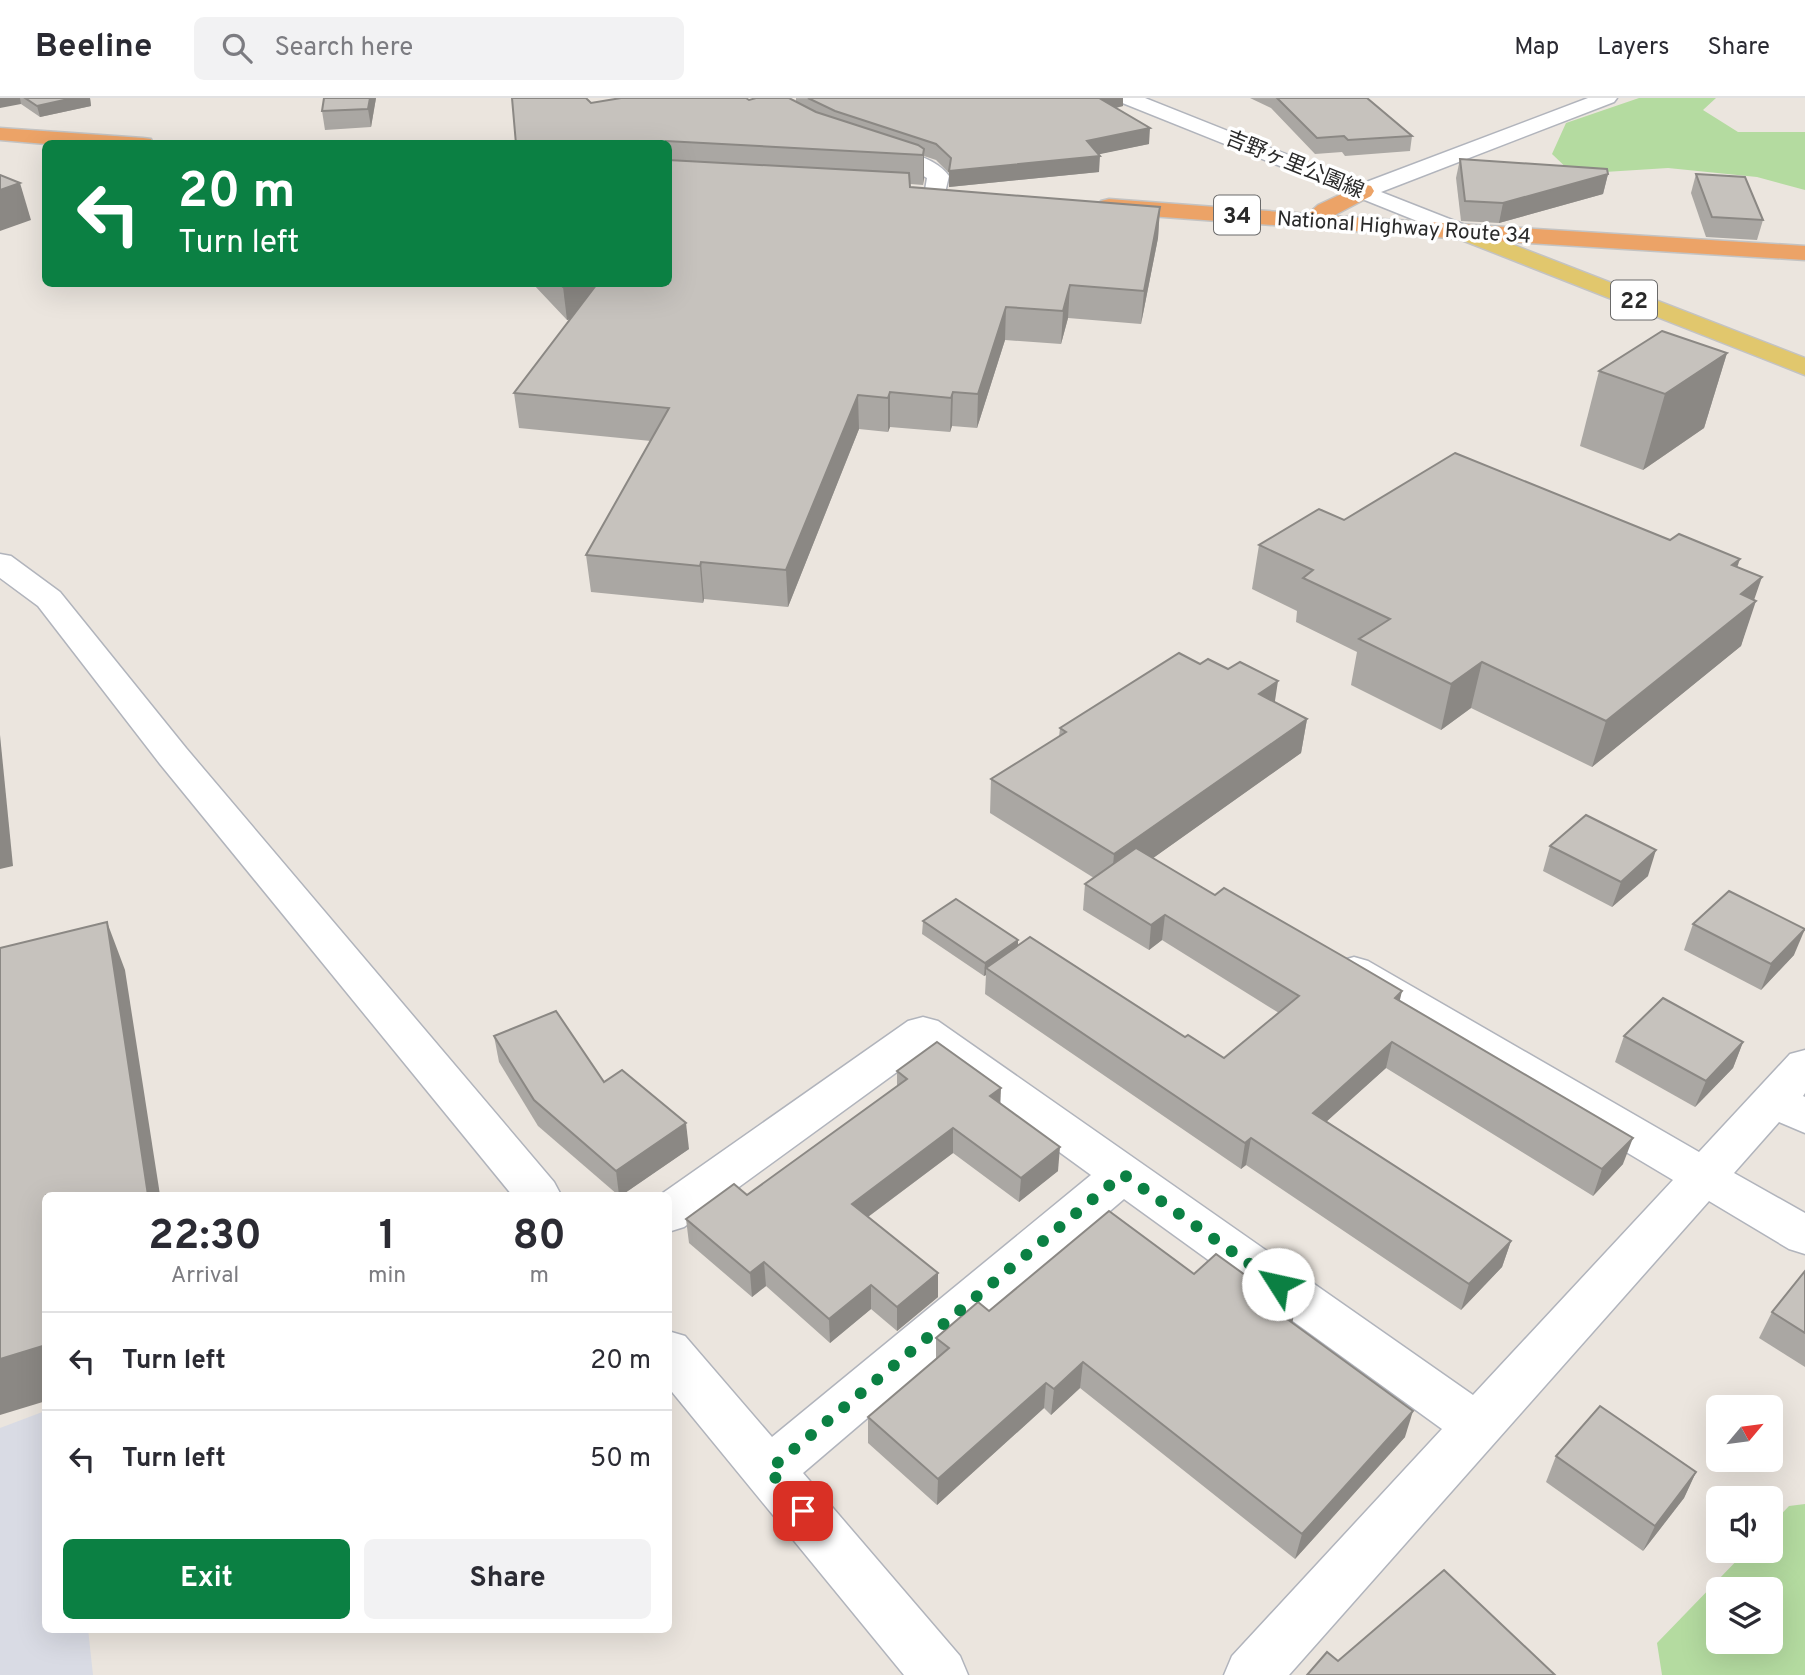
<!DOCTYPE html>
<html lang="en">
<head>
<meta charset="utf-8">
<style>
	body { margin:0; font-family:Overpass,"Noto Sans JP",sans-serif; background:#f2f2f3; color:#2b2b33; height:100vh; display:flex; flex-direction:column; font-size:26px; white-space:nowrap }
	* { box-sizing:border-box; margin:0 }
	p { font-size:23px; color:#7c7c81 }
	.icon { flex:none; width:38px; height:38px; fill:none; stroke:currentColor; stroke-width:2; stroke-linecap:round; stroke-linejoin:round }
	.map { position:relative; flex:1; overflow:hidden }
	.panel { position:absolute; left:42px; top:1094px; width:630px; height:441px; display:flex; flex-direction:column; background:#fff; border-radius:10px; box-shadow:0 7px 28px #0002 }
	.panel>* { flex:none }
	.banner { position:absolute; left:42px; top:42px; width:630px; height:147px; border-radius:10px; box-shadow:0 7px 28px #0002; background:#0b8043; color:#fff; overflow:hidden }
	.needle { width:46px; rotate:61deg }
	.buttons { position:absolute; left:1706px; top:1297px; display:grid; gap:14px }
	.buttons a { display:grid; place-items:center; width:77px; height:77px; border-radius:10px; background:#fff; box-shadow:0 7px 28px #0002; font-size:35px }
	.pin { position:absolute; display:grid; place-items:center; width:60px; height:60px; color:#fff; margin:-30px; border-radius:14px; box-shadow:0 4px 10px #0006 }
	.me { position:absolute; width:77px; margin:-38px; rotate:305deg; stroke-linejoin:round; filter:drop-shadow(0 0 5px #0008) }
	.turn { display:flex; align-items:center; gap:24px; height:147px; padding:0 21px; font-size:32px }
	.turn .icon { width:91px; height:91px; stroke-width:2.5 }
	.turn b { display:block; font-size:49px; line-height:60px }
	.eta { display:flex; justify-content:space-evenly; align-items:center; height:119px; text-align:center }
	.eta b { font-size:42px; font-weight:700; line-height:49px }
	.button { display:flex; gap:14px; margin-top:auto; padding:14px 21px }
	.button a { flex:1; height:80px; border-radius:10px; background:#0b8043; color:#fff; font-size:28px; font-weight:700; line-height:80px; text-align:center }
	.button a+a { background:#f2f2f3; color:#2b2b33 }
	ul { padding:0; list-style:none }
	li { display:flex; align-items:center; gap:21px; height:98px; padding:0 21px; border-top:2px solid #e1e1e2 }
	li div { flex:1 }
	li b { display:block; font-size:26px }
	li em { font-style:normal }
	header { display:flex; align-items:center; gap:42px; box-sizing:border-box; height:98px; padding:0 35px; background:#fff; border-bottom:2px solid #e1e1e2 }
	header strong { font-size:33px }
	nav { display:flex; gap:38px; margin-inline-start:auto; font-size:24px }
	.search { width:490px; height:63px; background:#f2f2f3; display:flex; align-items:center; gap:18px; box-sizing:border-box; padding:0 24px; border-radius:10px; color:#7c7c81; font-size:26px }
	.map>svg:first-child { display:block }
	.airport { fill:#d9dbe4 }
	.green { fill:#b4dba0; fill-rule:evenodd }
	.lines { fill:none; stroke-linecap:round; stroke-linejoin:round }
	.street-casing { stroke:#b1b4bc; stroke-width:3 }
	.secondary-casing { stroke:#b1b4bc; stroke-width:3 }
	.primary-casing { stroke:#c3c3c3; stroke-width:3 }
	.highway-casing { stroke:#c3c3c3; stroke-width:3 }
	.street { fill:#fff; fill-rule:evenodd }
	.secondary { fill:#fff; fill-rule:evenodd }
	.primary { fill:#e1c76d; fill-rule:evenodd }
	.highway { fill:#eca367; fill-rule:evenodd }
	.wall { fill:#aaa7a3 }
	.shaded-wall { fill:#8b8884 }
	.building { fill:#c6c2bd; stroke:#8b8884; stroke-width:2 }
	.route { stroke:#0b8043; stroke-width:12; stroke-dasharray:0 21.6 }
	.labels { text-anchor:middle; stroke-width:7; stroke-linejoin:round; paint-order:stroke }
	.far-street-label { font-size:21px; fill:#2a2a2a; stroke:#fff }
	.shield { fill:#fff; stroke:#6a6a6a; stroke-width:2 }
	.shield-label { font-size:23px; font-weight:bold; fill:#2a2a2a }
</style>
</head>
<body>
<header>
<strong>Beeline</strong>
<div class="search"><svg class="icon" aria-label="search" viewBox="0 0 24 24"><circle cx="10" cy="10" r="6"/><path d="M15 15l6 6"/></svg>Search here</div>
<nav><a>Map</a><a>Layers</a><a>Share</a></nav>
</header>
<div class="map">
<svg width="1805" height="1577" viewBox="0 0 1805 1577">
	<rect width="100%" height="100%" fill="#ebe5de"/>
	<polygon class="airport" points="45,1313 46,1531 88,1531 93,1577 0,1577 0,1330"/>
	<g class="green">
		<polygon points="1639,0 1716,0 1703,12 1738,34 1805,34 1805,92 1757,79 1668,70 1573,76 1552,56 1566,25"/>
		<path d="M1805,1406V1577H1662L1657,1545L1746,1453L1771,1452V1427L1789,1408ZM1718,1491H1771V1544H1718Z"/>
	</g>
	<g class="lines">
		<g class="street-casing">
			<g id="street">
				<path d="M874,47C898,53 933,56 949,78L943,103H927L924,98L927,80L906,68L866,58L863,53L866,48Z"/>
				<polygon points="0,456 11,458 60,494 186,650 554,1084 561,1097 512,1097 160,666 38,508 0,480"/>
				<polygon points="1354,859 1368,863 1699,1054 1790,956 1805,952 1805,995 1803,998 1805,999 1805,1035 1779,1024 1734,1075 1805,1115 1805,1156 1789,1151 1709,1103 1289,1577 1224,1577 1232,1558 1442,1331 1124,1101 803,1375 960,1558 968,1577 904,1577 668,1289 668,1233 685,1238 772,1339 1091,1077 923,955 684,1129 668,1134 668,1097 660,1097 908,923 923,919 938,923 1473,1297 1673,1082 1340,883 1334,873 1340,863"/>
			</g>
		</g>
		<g class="secondary-casing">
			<polygon id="secondary" points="1117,0 1145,0 1361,86 1588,0 1617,0 1614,4 1381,94 1470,129 1474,134 1470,139 1462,141 1120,4"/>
		</g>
		<g class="primary-casing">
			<polygon id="primary" points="1462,127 1805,260 1805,277 1454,139 1450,134 1454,129"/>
		</g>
		<g class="highway-casing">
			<g id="highway">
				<polygon points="0,30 143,40 151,41 153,46 46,46 0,42"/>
				<polygon points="1363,86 1371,88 1374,93 1371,98 1333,118 1805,148 1805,162 1462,141 1109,115 1101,113 1098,108 1101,103 1109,101 1308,116 1318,107"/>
			</g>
		</g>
		<use href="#street" class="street"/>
		<use href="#secondary" class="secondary"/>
		<use href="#primary" class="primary"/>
		<use href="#highway" class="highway"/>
	</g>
	<g class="wall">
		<polygon points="0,0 90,0 91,8 40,19 21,6"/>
		<polygon points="324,0 376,0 371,29 325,32 322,13"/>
		<polygon points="796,0 1123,0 1123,8 1116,10 1149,46 1098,56 1099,74 949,89 949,75 936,62 924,58 923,87 910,86 910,89 1160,109 1158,140 1141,226 1068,220 1061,246 1005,242 977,330 952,328 950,334 890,329 888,334 859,331 788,509 704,501 703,505 591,494 586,457 651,343 519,330 514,295 570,221 567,222 533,186 668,186 668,46 516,46 591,5 749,2 796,4"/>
		<polygon points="1250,0 1367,0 1412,38 1410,53 1345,58 1342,54 1315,56 1271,10"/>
		<polygon points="1460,61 1608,76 1603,96 1499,125 1461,123 1456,80"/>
		<polygon points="1696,76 1763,122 1757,142 1706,139 1691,95"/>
		<polygon points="1727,255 1704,330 1643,372 1580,348 1599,273"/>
		<polygon points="1344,422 1737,469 1754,502 1741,548 1592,669 1471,610 1441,632 1351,587 1357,554 1296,524 1297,513 1252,491 1259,447"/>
		<polygon points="1274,604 1307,621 1301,655 1153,760 1215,797 1400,903 1623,1066 1593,1098 1386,970 1326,1024 1511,1143 1502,1169 1461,1212 1246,1067 1241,1071 985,896 986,877 984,878 922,836 923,823 1018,842 1018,847 1224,960 1279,915 1162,842 1149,852 1083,812 1085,786 1094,780 990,715 991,681 1059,639 1060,630"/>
		<polygon points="1550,748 1648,778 1612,809 1543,773"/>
		<polygon points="1693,826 1794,857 1761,892 1684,852"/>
		<polygon points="494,938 604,984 689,1051 622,1097 618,1097 538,1028 499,964"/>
		<polygon points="1624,938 1743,944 1733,970 1695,1009 1615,964"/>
		<polygon points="897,973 1000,1006 1058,1073 1019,1104 953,1055 868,1119 938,1175 938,1199 897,1233 871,1211 830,1245 766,1188 752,1199 689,1145 686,1121 747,1097 897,988"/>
		<polygon points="1805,1173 1805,1269 1759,1240 1772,1214"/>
		<polygon points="1194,1176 1292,1225 1405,1339 1295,1461 1080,1290 1051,1317 1044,1310 937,1407 868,1345 868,1319 936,1262 936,1240 989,1213"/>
		<polygon points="1556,1358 1696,1374 1684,1400 1643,1453 1546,1384"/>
	</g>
	<g class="shaded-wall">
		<polygon points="0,0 20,0 21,6 0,10"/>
		<polygon points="73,0 90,0 91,8 40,19 37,8"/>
		<polygon points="370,0 376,0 371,29 368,11"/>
		<polygon points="1097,0 1123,0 1123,8 1097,14"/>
		<polygon points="1150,30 1149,46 1086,59 1087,43"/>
		<polygon points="924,51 924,81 923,87 923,57"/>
		<polygon points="1100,58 1099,74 949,89 949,73"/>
		<polygon points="1608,76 1603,96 1499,125 1503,105"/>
		<polygon points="20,85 31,122 0,133 0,92"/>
		<polygon points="1160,109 1158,140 1141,226 1144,193"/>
		<polygon points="581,186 601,186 604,214 567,222 563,189"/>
		<polygon points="1070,187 1068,220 1061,246 1063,213"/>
		<polygon points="1006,209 1005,242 977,330 978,296"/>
		<polygon points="1727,255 1704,330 1643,372 1665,296"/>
		<polygon points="890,294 890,329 888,334 888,300"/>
		<polygon points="953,294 952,328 950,334 951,300"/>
		<polygon points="858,297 859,331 788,509 786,472"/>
		<polygon points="1740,461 1725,505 1732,467"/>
		<polygon points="701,464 704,501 703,505 700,468"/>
		<polygon points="1762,479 1753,505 1756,503 1741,548 1592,669 1606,623 1741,496"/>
		<polygon points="1482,564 1471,610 1441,632 1451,586"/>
		<polygon points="1278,583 1273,616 1259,596"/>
		<polygon points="1307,621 1301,655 1111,790 1114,756"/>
		<polygon points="0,637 13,768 0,771"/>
		<polygon points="1656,752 1648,778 1612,809 1621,784"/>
		<polygon points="1165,817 1162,842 1149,852 1151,827"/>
		<polygon points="107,824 125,872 160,1097 148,1097"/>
		<polygon points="1805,831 1794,857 1761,892 1771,866"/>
		<polygon points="1018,842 1018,855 986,870 986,877 984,878 985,865"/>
		<polygon points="1402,893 1396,919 1395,900"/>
		<polygon points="1392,944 1386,970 1307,1041 1313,1015"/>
		<polygon points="1743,944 1733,970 1695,1009 1706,983"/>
		<polygon points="1001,990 1000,1014 990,998"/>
		<polygon points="686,1025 689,1051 622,1097 619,1097 616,1073"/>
		<polygon points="953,1030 953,1055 853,1130 852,1106"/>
		<polygon points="1251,1040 1246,1067 1241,1071 1245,1045"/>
		<polygon points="1633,1040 1623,1066 1593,1098 1602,1071"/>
		<polygon points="1060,1049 1058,1073 1019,1104 1021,1080"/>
		<polygon points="1511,1143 1502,1169 1461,1212 1469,1186"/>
		<polygon points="764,1164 766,1188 752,1199 750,1175"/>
		<polygon points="938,1175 938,1199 897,1233 897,1209"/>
		<polygon points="871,1187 871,1211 830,1245 829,1221"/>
		<polygon points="1295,1213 1289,1239 1287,1221"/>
		<polygon points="46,1247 46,1303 0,1317 0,1261"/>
		<polygon points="1083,1264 1080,1290 1051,1317 1054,1291"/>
		<polygon points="1046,1285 1044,1310 937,1407 938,1381"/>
		<polygon points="1413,1313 1405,1339 1295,1461 1302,1436"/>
		<polygon points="1696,1374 1684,1400 1643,1453 1655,1428"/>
	</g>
	<g class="building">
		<polygon points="25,0 73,0 37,8"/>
		<polygon points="324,0 370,0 368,11 322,13"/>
		<polygon points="512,0 586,0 591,5 621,0 746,0 749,2 756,0 789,0 816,14 918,47 924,51 923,57 666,43 663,46 516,46"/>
		<polygon points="808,0 1099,0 1150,30 1087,43 1100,58 949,73 951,60 936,46 835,13"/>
		<polygon points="1277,0 1367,0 1412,38 1348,42 1344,38 1317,40"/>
		<polygon points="1460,61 1607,71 1608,76 1503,105 1465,103"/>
		<polygon points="668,62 909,75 910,89 1160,109 1144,193 1070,187 1063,213 1006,209 978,296 953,294 951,300 890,294 888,300 858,297 786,472 701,464 700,468 586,457 669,310 514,295 597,186 668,186"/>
		<polygon points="1696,76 1745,79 1763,122 1712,119"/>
		<polygon points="0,77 20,85 0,92"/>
		<polygon points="559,186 581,186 563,189"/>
		<polygon points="1662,233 1727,255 1665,296 1599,273"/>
		<polygon points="1455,355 1670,442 1679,436 1740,461 1732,467 1762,479 1741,496 1756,503 1606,623 1482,564 1451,586 1359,541 1390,521 1303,480 1313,472 1259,447 1319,411 1344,422"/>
		<polygon points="1179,555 1200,566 1208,561 1228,571 1240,564 1278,583 1259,596 1307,621 1114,756 991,681 1066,634 1060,630"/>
		<polygon points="1586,717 1656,752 1621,784 1550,748"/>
		<polygon points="1136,750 1215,797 1224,790 1346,860 1402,893 1395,900 1633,1040 1602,1071 1392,944 1313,1015 1511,1143 1469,1186 1251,1040 1245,1045 986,870 1030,839 1185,939 1188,937 1224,960 1299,898 1165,817 1151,827 1085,786"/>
		<polygon points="1729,793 1805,831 1771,866 1693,826"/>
		<polygon points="956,801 1018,842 985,865 923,823"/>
		<polygon points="107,824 148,1097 46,1097 46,1247 0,1261 0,850"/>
		<polygon points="1663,900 1743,944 1706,983 1624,938"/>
		<polygon points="556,913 604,984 622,972 686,1025 616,1073 534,1002 494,938"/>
		<polygon points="937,944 1001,990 990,998 1060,1049 1021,1080 953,1030 852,1106 938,1175 897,1209 871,1187 829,1221 764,1164 750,1175 686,1121 734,1086 747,1097 907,981 897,973"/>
		<polygon points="1109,1113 1194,1176 1216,1156 1295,1213 1287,1221 1413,1313 1302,1436 1083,1264 1054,1291 1046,1285 938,1381 868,1319 949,1250 936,1240 978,1204 989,1213"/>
		<polygon points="1805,1173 1805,1235 1772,1214"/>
		<polygon points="1600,1308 1696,1374 1655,1428 1556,1358"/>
		<polygon points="1444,1472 1555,1577 1307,1577 1327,1554 1338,1563"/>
	</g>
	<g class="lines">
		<polyline class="route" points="803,1413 769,1372 1123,1076 1278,1186"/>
	</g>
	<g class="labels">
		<g class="far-street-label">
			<text transform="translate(1295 66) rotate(22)" y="7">吉野ヶ里公園線</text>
			<text transform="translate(1404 129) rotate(4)" y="7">National Highway Route 34</text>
		</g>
		<g class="shield">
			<rect x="1214" y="97.5" width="46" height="39" rx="5"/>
			<rect x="1611" y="182.5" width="46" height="39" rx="5"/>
		</g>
		<g class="shield-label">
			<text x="1237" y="125">34</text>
			<text x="1634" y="210">22</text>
		</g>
	</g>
</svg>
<div class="buttons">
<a><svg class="needle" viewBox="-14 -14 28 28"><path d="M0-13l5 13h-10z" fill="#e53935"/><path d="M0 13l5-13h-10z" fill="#7c7c81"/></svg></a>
<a><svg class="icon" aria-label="sound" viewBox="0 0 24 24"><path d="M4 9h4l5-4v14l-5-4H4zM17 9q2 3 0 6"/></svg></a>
<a><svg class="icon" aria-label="layers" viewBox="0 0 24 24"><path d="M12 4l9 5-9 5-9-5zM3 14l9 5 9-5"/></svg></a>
</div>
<div class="pin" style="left:803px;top:1413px;background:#d93025"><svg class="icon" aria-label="arrive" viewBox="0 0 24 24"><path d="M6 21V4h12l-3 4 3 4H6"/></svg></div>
<svg class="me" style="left:1278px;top:1186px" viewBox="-20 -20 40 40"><circle r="19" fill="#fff"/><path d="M0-13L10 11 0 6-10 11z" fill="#0b8043"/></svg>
<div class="banner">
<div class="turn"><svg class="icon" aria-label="left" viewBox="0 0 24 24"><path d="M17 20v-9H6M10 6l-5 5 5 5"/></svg><div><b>20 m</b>Turn left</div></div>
</div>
<section class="panel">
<div class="eta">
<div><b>22:30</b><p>Arrival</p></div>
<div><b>1</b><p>min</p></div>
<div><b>80</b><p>m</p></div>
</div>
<ul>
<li><svg class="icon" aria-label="left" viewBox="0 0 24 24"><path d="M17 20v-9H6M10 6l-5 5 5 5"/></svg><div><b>Turn left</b></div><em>20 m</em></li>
<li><svg class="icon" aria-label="left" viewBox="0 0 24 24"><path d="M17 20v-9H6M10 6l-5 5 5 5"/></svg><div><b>Turn left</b></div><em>50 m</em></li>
</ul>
<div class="button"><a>Exit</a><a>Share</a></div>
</section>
</div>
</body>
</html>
